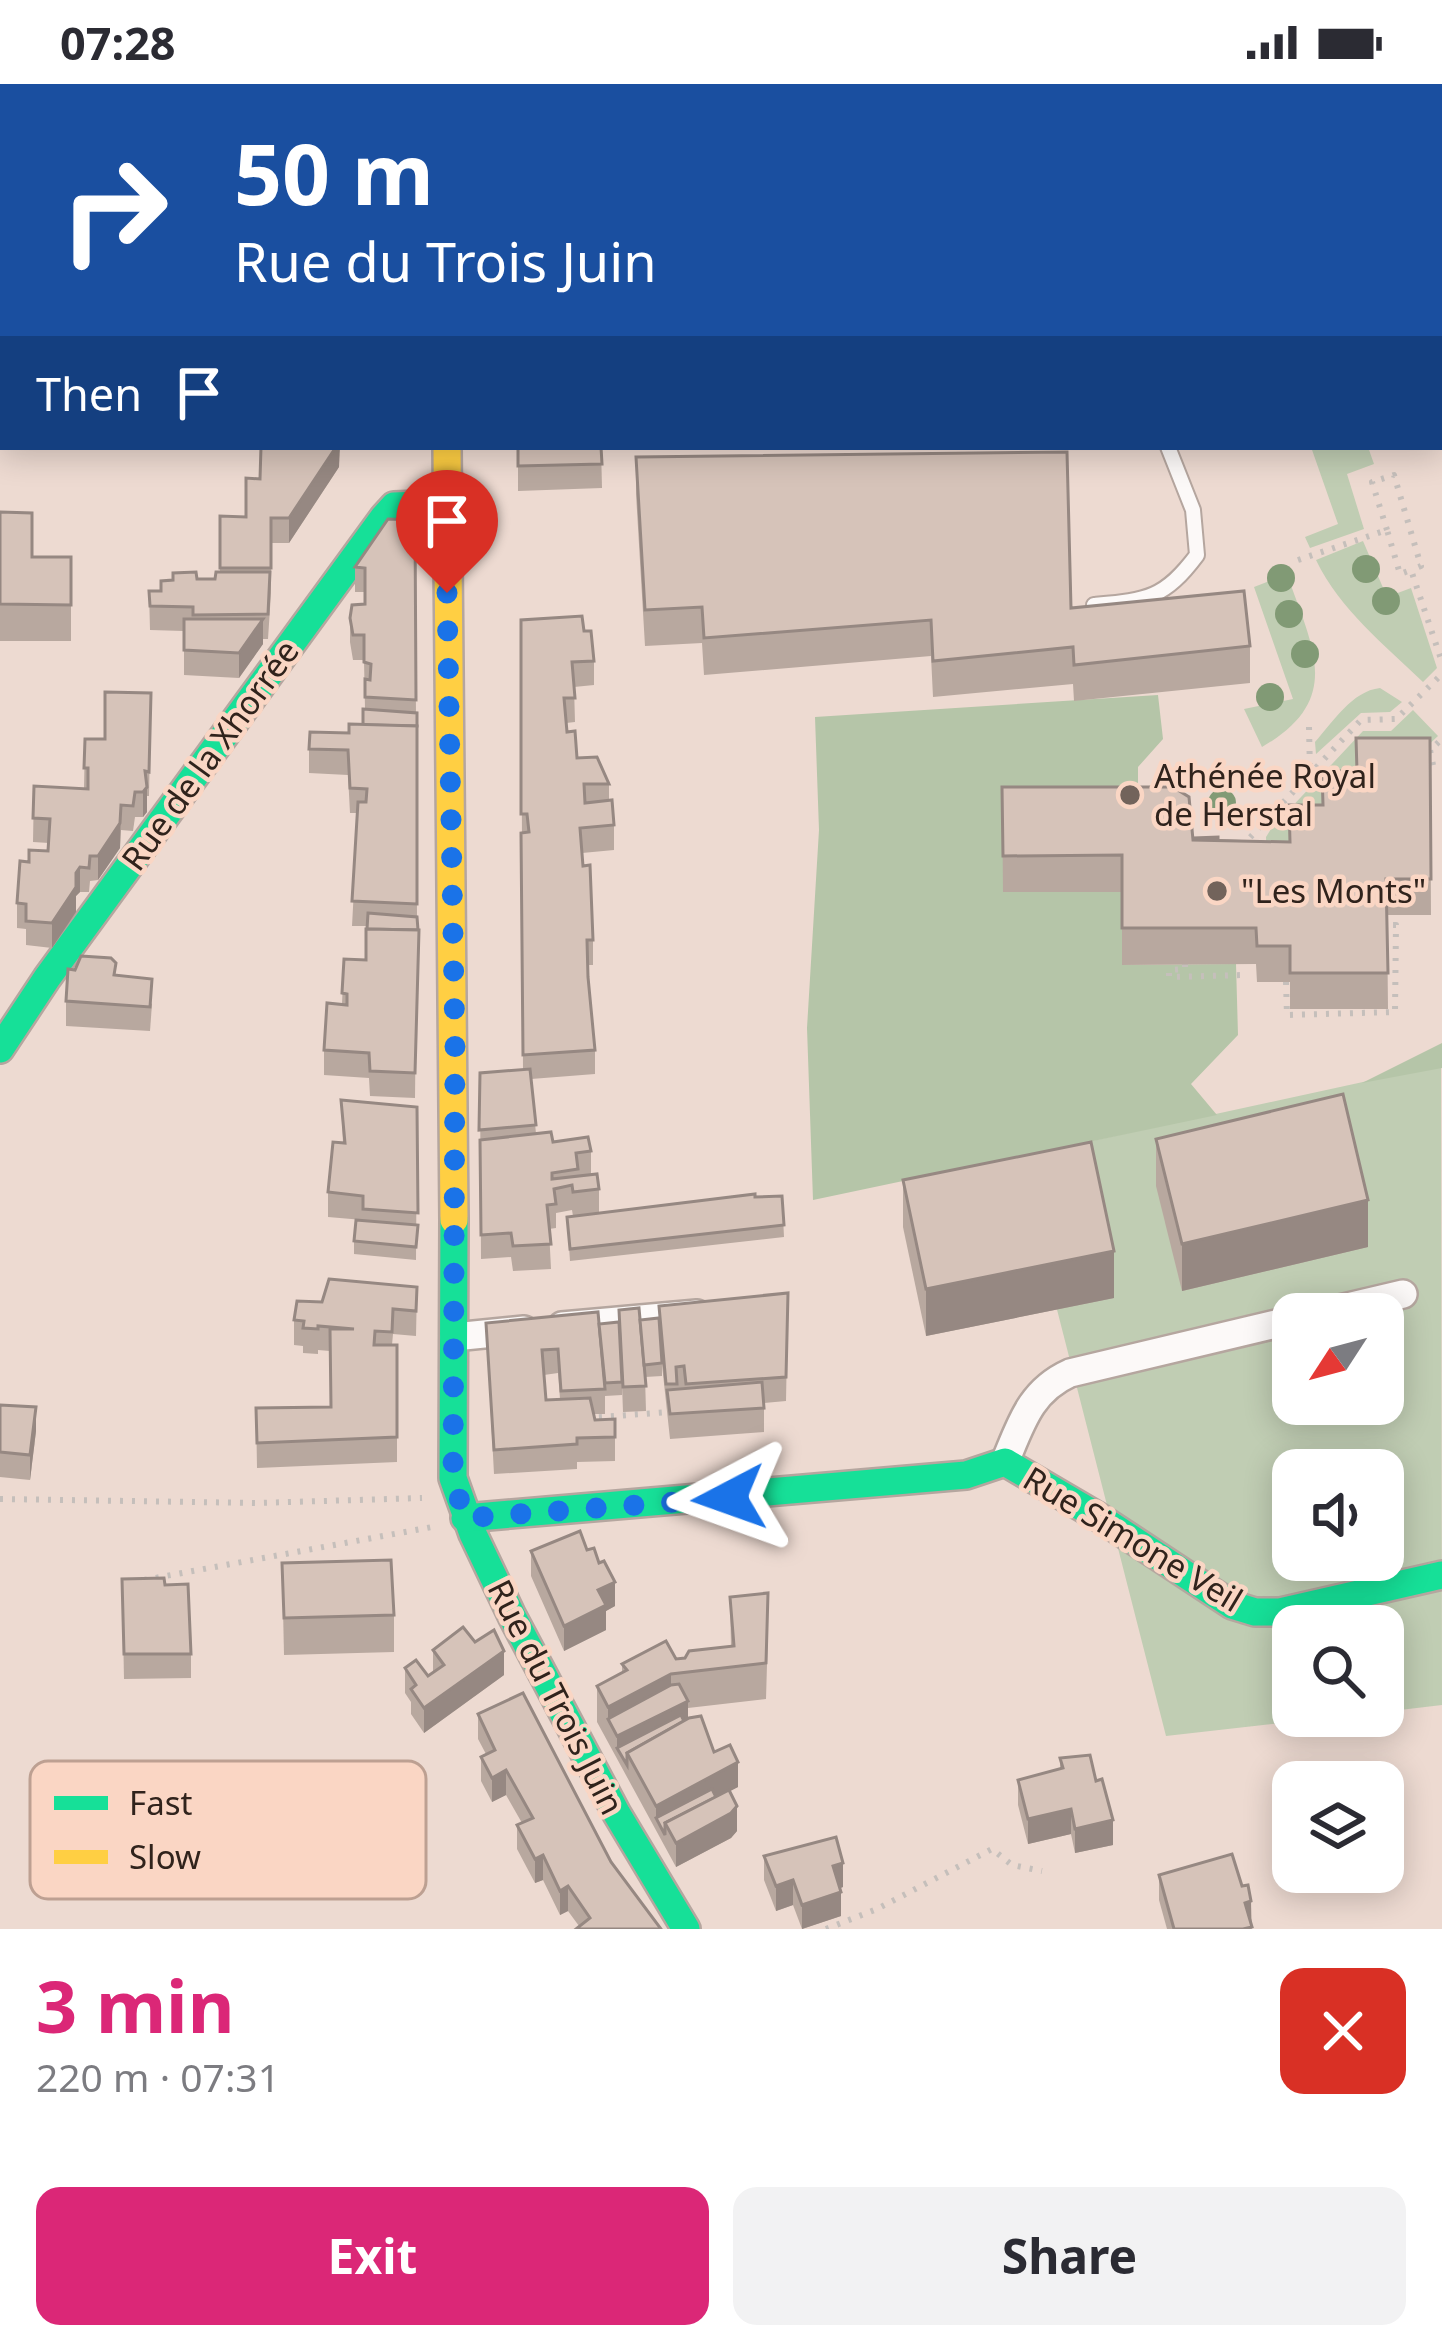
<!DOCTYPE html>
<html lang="en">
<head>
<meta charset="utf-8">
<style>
	body { margin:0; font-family:"Noto Sans",sans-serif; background:#f2f2f3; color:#2b2b33; height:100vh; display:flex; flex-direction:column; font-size:45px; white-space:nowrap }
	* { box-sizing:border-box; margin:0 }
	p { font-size:39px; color:#7c7c81 }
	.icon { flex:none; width:66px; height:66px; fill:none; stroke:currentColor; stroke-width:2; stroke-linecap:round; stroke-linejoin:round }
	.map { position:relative; height:1845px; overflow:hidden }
	.side { display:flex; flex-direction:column; background:#fff; flex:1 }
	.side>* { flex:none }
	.top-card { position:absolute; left:0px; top:0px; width:1443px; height:366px; box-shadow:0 6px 30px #0003; background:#1a4fa0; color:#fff; overflow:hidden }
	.needle { width:78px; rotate:234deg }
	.controls { position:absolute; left:1272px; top:1209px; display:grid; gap:24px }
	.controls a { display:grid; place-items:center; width:132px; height:132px; border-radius:24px; background:#fff; box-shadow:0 6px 30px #0003; font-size:60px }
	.pin { position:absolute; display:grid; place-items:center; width:102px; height:102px; color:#fff; margin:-123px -51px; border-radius:50% 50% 50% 0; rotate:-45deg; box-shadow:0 0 12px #0007 }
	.pin .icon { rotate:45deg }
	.me { position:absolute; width:132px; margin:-66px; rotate:266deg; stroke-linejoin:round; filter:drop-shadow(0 0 9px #0008) }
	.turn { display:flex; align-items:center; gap:42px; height:252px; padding:0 36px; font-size:54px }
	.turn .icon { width:156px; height:156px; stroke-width:2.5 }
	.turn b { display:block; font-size:84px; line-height:102px }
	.then { display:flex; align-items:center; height:114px; padding:0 36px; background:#0003; gap:24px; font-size:45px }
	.round { display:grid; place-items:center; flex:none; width:126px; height:126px; border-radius:24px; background:#f2f2f3 }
	.overview { display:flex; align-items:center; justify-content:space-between; height:204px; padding:0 36px }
	h1 { font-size:72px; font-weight:700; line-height:90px; color:#db2777 }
	.button { display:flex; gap:24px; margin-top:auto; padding:24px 36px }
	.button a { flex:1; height:138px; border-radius:24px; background:#db2777; color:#fff; font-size:48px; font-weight:700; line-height:138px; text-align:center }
	.button a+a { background:#f2f2f3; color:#2b2b33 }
	.status { display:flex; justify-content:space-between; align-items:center; height:84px; padding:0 60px; background:#fff; direction:ltr }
	.status svg { height:33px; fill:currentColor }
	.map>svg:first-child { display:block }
	.green { fill:#c0cdb3; fill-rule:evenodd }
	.forest { fill:#b5c5a8 }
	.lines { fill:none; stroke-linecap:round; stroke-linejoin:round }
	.lane-casing { stroke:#b5a69f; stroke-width:18 }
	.street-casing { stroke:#b5a69f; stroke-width:32 }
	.fast-casing { stroke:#b5a69f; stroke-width:32 }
	.slow-casing { stroke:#b5a69f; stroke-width:32 }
	.path { stroke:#c5bfbb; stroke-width:6; stroke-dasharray:3 9; stroke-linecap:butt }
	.lane { stroke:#fcf9f8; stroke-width:14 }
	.street { stroke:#fcf9f8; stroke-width:27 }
	.fast { stroke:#16e098; stroke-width:27 }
	.slow { stroke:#ffcf43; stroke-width:27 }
	.tree { fill:#819a75 }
	.wall { fill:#b8a89f; fill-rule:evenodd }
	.shaded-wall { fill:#968882 }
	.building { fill:#d6c3b9; stroke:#968882; stroke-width:3 }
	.route { stroke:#1a73e8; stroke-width:21; stroke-dasharray:0 37.8 }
	.poi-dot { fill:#72635b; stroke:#fad6c4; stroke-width:4.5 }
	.labels { text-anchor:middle; stroke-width:9; stroke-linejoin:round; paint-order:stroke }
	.street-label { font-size:33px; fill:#30231c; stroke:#fad6c4 }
	.poi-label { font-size:33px; fill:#30231c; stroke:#fad6c4; text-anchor:start }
	.key { fill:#fad6c4; stroke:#bda092; stroke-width:3 }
	.key-label { font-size:33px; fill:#30231c }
</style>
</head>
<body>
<div class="status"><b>07:28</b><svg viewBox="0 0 49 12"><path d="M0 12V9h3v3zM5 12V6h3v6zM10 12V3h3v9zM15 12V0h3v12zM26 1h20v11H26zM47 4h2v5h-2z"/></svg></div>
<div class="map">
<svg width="1442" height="1845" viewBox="0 0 1442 1845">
	<rect width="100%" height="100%" fill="#eddad1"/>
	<g class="green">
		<polygon points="1311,363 1368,363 1374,380 1347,390 1364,445 1310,464 1305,453 1338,440"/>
		<path d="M1363,457L1387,513L1411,504L1437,584L1423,598C1384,560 1340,526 1316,476Z"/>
		<path d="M1287,490C1312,563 1345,615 1262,663L1244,625L1293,615L1254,503Z"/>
		<path d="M1380,604L1402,618L1390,628L1361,629L1316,670L1315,658C1333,638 1352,607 1380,604Z"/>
		<polygon points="1413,626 1438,652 1425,664 1329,723 1289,775 1267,776 1266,753 1271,745 1363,647 1391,647"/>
		<path d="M1441,981L1442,1621L1383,1628V1542H1293V1632H1344L1166,1652L1018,1073ZM1293,1230H1383V1320H1293ZM1293,1386H1383V1476H1293Z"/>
	</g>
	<g class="forest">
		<polygon points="1158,611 1163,655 1138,683 1138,709 1122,808 1122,881 1236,880 1238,951 1191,1000 1217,1031 813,1116 807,944 819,746 815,633"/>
		<polygon points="1442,959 1442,984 1362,999"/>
	</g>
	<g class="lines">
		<g class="lane-casing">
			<path id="lane" d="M1094,521C1147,516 1164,515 1197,471L1193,426L1168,363"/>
		</g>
		<g class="street-casing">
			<g id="street">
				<polyline points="451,0 451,3"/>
				<polyline points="1056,0 1056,3"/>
				<polyline points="1440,167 1442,167"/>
				<polyline points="1318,1230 1403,1210"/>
				<polyline points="562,1242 697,1230"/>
				<polyline points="454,1253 524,1246"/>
				<path d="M1005,1378C1021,1340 1030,1307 1070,1289L1293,1236"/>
			</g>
		</g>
		<g class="fast-casing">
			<g id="fast">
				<polyline points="0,965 47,894 384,433 394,422 446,420"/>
				<polyline points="454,1136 453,1394 473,1450 512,1532 617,1730 686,1845"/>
				<polyline points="465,1434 966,1391 1005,1378 1097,1432 1232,1521 1255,1528 1280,1528 1442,1491"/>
			</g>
		</g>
		<g class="slow-casing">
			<polyline id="slow" points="447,363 454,1136"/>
		</g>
		<g class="path">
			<polyline points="1387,446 1372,398 1394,391 1421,482 1411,486"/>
			<polyline points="1298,476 1387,446 1400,490 1411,486 1442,578"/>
			<polyline points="1309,643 1310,687"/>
			<polyline points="1427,686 1434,686 1430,666 1442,655"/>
			<polyline points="1242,762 1361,636 1396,635 1442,590"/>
			<polyline points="1185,880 1185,885 1169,886 1169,893 1243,891"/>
			<polyline points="1286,898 1287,931 1395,928 1396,841 1386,841"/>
			<polyline points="587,1334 670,1328"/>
			<polyline points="0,1415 257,1419 422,1414"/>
			<polyline points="144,1496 432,1443"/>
			<polyline points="826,1845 877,1825 992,1765 1012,1781 1042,1787"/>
		</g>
		<use href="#lane" class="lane"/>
		<use href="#street" class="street"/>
		<use href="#fast" class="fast"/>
		<use href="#slow" class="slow"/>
	</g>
	<g class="tree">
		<circle cx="1366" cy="485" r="14"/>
		<circle cx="1281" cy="494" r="14"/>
		<circle cx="1386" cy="517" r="14"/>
		<circle cx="1289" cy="530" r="14"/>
		<circle cx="1305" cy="570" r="14"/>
		<circle cx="1270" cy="613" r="14"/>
		<circle cx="1222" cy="719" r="14"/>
	</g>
	<g class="wall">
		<rect x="307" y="0" width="67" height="3"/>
		<rect x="479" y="0" width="144" height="3"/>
		<polygon points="601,363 602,404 518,407 518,374"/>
		<polygon points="636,373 1071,524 1250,562 1250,599 1074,617 1073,600 933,613 931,572 704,591 702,559 645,562 636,410"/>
		<polygon points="339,383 289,459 271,459 271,509 268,555 263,555 263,560 239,594 184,591 184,547 150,546 149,507 161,507 197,495 215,495 220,488 220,432 246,433 260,395"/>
		<polygon points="0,428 32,473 71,473 71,557 0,557"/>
		<polygon points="415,436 417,833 415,1014 370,1012 369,994 324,991 324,966 342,920 344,875 366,876 367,842 352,842 358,729 350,729 348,691 309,689 309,665 349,649 363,641 365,625 364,576 353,576 350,558 350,534 365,520 365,508 355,508 355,483"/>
		<polygon points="521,536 584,547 594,577 594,601 574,603 575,638 566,639 567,648 577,674 609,700 609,716 614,741 614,766 582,769 593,856 593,881 587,881 595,966 595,990 531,995 536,1050 553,1058 591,1067 591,1091 599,1105 599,1129 782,1112 784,1153 570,1177 567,1133 573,1132 572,1126 556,1129 556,1144 549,1145 551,1185 513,1187 511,1173 481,1175 480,989 523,986"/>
		<polygon points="151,609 149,712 147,712 147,728 143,733 135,733 133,747 121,746 120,764 98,796 90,797 89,808 80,808 76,812 76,828 52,864 26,861 26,845 17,844 17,819 29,778 48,767 49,759 33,758 34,702 84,705 85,655 105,655"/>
		<polygon points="1430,654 1431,831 1387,831 1388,925 1290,925 1290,898 1257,898 1256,880 1122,881 1122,808 1003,808 1002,703 1193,754 1289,758 1322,721 1322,687 1356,687"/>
		<polygon points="116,892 152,920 150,947 66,942 66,917"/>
		<polygon points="341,1016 417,1023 416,1176 354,1170 354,1157 363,1136 328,1133 328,1108 343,1059"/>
		<polygon points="1156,1055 1368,1163 1182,1207 1156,1102"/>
		<polygon points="903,1096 1114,1214 926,1252 903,1143"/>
		<polygon points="417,1203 416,1252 393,1250 392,1261 397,1261 397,1378 257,1384 256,1324 331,1323 330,1267 318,1266 318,1270 303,1269 303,1262 294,1261 294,1236 322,1218"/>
		<path d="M788,1209L786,1317L764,1319V1348L670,1355L662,1281V1292L645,1293L646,1327L623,1328L622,1301V1311L605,1312V1330H594L595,1336L615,1335V1377L577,1378V1385L494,1390L486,1239L599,1240L659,1234V1222ZM558,1289L560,1315L546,1316L544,1291Z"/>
		<polygon points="0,1321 36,1347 30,1396 0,1393"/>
		<polygon points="587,1466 615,1522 606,1527 606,1546 564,1567 531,1492 531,1467"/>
		<polygon points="282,1479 394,1531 394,1568 284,1571"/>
		<polygon points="122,1495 165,1501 191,1570 191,1594 124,1595"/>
		<polygon points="730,1513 768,1546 766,1615 688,1624 688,1635 738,1703 729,1707 737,1747 731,1754 676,1783 597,1638 597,1602 622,1588 622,1580 685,1574 731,1562"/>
		<polygon points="433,1566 504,1591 424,1649 411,1630 411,1618 405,1609 405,1584 428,1592 433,1589"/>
		<polygon points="478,1630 611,1778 661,1845 579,1842 568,1827 560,1831 543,1796 535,1799 517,1765 517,1741 522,1739 506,1711 492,1718 481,1697 481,1673 486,1670 478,1655"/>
		<polygon points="1060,1674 1113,1761 1075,1769 1071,1750 1028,1760 1018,1721 1018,1696 1060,1685"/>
		<polygon points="764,1772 843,1803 840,1804 841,1832 802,1845 793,1821 776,1827 764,1796"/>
		<polygon points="1159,1791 1242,1802 1251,1817 1252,1845 1167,1845 1159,1816"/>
	</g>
	<g class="shaded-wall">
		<polygon points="336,363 340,363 339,383 289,459 289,434"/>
		<polygon points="263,535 263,560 239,594 239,569"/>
		<polygon points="147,703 147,728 143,733 143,708"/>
		<polygon points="121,721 120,764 98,796 98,772"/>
		<polygon points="80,783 80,808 76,812 76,828 52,864 52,839"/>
		<polygon points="1368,1116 1368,1163 1182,1207 1182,1160"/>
		<polygon points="1114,1167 1114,1214 926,1252 926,1205"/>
		<polygon points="36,1323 36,1347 30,1396 30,1371"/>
		<polygon points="615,1498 615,1522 606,1527 606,1546 564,1567 564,1542 598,1506"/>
		<polygon points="504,1567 504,1591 424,1649 424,1624"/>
		<polygon points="671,1590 671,1625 688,1617 688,1642 617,1664 617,1652 608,1635 608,1623"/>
		<polygon points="738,1678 738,1703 661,1744 656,1734 656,1722"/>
		<polygon points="506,1686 506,1711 492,1718 492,1694"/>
		<polygon points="737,1722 737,1747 731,1754 676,1783 676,1759"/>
		<polygon points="1071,1725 1071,1750 1028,1760 1028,1735"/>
		<polygon points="1113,1736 1113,1761 1075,1769 1075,1745"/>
		<polygon points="543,1771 543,1796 535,1799 535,1775"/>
		<polygon points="843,1779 843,1803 833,1807 833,1782"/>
		<polygon points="793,1796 793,1821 776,1827 776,1802"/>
		<polygon points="568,1802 568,1827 560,1831 560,1807"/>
		<polygon points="841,1808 841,1832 802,1845 802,1821"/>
		<polygon points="1251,1817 1251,1842 1245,1819"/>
	</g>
	<g class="building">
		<rect x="479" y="0" width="102" height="3"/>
		<rect x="978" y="0" width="46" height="3"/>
		<rect x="1110" y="0" width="57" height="3"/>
		<rect x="1440" y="67" width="2" height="53"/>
		<polygon points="261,363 336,363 289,434 271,434 271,484 220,484 220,432 246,433 246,394 260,395"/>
		<polygon points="518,363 601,363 602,380 518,382"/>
		<polygon points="1067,368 1071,524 1244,507 1250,562 1074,581 1073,563 933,577 931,536 704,554 702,523 645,526 636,373"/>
		<polygon points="0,428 32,429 32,473 71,473 71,521 0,520"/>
		<polygon points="388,435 415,436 416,616 365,613 365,595 370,596 371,580 364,578 364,551 353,551 350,534 352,521 365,520 365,484 355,483"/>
		<polygon points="196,488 197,495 215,495 216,488 270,488 268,530 193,531 193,523 150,522 149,507 161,507 161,497 173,496 173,489"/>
		<polygon points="582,532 584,547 591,547 594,577 572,578 575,614 564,614 567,648 575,647 577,674 597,673 609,700 584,700 585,719 612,716 614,741 580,744 583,782 590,781 593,856 587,856 588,893 595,966 523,971 521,749 529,748 527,730 521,730 521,536"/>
		<polygon points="184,535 263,535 239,569 184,566"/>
		<polygon points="105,608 151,609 149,688 145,687 147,703 143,708 135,708 133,722 121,721 120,739 98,772 90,772 89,784 80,783 76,789 76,803 52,839 26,837 26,820 17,819 20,777 29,778 29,766 48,767 50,735 33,734 34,702 88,705 88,684 84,684 85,655 105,655"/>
		<polygon points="363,625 417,629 417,642 363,641"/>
		<polygon points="349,640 417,642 417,820 352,817 358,718 366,718 367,705 350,704 348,666 309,665 310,648 349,649"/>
		<polygon points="1356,654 1430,654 1431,795 1386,795 1388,889 1290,889 1290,862 1257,862 1256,844 1122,844 1122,771 1003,772 1002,703 1173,703 1189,713 1193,756 1290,758 1289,721 1323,721 1322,687 1357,687"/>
		<polygon points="1218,753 1218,756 1193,754"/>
		<polygon points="368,829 417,833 418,846 367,845"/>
		<polygon points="366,845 419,846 415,989 370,987 369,969 324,966 327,919 347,921 347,910 342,909 344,875 366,876"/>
		<polygon points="81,872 111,874 116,879 114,891 152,895 150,923 66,917 68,885 75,886"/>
		<polygon points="530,985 536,1041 479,1046 480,989"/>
		<polygon points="1343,1010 1368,1116 1182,1160 1156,1055"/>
		<polygon points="341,1016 417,1023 418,1129 363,1125 363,1112 328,1108 333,1058 345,1059"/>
		<polygon points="551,1048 553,1058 588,1053 591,1067 576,1069 578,1085 552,1089 552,1095 597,1090 599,1105 573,1108 572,1101 554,1105 556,1120 547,1121 551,1160 513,1162 511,1149 481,1151 480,1056"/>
		<polygon points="1091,1058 1114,1167 926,1205 903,1096"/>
		<polygon points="755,1110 755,1113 782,1112 784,1141 570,1165 567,1133"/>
		<polygon points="356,1136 418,1141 416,1163 354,1157"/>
		<polygon points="329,1195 417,1203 416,1227 393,1225 392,1248 375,1247 374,1261 397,1261 397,1353 257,1359 256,1324 331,1323 330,1245 354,1245 318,1242 318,1245 303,1244 304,1237 294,1236 297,1217 322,1218"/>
		<polygon points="788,1209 786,1293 686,1300 684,1282 676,1283 677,1300 666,1300 659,1222"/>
		<polygon points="639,1224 646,1302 623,1303 619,1226"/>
		<polygon points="598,1228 605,1305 561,1307 558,1265 542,1266 546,1316 590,1314 595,1336 615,1335 615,1353 577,1354 577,1360 494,1366 486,1239"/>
		<polygon points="659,1234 662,1279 644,1281 640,1236"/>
		<polygon points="619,1238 622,1298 605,1299 599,1240"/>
		<polygon points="762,1298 764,1324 670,1330 667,1306"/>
		<polygon points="0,1321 36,1323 30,1371 0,1368"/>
		<polygon points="580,1447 587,1466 594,1464 599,1479 604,1477 615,1498 598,1506 606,1521 564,1542 531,1467"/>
		<polygon points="391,1476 394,1531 284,1534 282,1479"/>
		<polygon points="164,1494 165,1501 188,1500 191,1570 124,1570 122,1495"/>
		<polygon points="768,1509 766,1579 671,1590 608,1623 597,1602 627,1586 622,1580 666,1557 676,1575 685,1574 689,1567 734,1562 730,1513"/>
		<polygon points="463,1543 475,1558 494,1546 504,1567 424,1624 411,1605 416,1601 405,1584 416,1576 428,1592 444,1581 433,1566"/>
		<polygon points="679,1600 688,1617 617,1652 608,1635 671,1601"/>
		<polygon points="523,1609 611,1778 661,1845 576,1845 590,1834 568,1802 560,1807 543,1771 535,1775 517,1741 533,1734 506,1686 492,1694 481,1673 495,1666 478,1630"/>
		<polygon points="681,1631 684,1637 627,1669 627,1681 617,1664"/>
		<polygon points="701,1632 714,1668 730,1661 738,1678 656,1722 627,1669 689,1634"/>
		<polygon points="1090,1671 1096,1697 1102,1695 1113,1736 1075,1745 1071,1725 1028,1735 1018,1696 1063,1684 1060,1674"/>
		<polygon points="712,1705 716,1713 665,1739 665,1751 656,1734"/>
		<polygon points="729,1706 737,1722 731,1729 676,1759 665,1739"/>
		<polygon points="836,1753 843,1779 833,1782 841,1808 802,1821 793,1796 776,1802 764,1772"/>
		<polygon points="1232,1770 1242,1802 1248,1801 1251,1817 1245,1819 1252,1843 1243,1845 1174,1845 1159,1791"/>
	</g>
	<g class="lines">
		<polyline class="route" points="447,509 455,963 453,1394 465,1434 729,1414"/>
	</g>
	<g class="poi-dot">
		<circle cx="1130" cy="711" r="12"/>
		<circle cx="1217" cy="807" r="12"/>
	</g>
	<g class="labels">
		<g class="street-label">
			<text transform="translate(210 671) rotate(-54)" y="12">Rue de la Xhorrée</text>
			<text transform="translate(1133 1455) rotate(31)" y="12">Rue Simone Veil</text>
			<text transform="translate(556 1613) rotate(63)" y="12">Rue du Trois Juin</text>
		</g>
		<g class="poi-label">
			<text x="1154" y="704">Athénée Royal<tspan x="1154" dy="38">de Herstal</tspan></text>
			<text x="1241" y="819">"Les Monts"</text>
		</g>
	</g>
	<rect x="30" y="1677" width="396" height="138" rx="18" class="key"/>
	<rect x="54" y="1712" width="54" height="14" fill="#16e098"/>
	<rect x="54" y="1766" width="54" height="14" fill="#ffcf43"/>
	<g class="key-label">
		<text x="129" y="1731">Fast</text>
		<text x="129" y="1785">Slow</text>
	</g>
</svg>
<div class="controls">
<a><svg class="needle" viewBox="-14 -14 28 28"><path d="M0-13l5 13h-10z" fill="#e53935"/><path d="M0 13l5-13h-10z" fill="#7c7c81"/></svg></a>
<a><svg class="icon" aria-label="sound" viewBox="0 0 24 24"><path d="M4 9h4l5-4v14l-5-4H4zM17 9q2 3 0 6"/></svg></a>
<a><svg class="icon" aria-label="search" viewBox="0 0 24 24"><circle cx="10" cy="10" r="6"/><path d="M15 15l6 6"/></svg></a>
<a><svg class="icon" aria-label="layers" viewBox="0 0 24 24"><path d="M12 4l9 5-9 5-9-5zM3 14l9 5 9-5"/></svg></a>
</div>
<div class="pin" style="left:447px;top:509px;background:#d93025"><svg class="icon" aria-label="arrive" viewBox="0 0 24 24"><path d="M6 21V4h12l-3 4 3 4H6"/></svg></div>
<svg class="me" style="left:729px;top:1414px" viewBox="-20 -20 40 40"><path d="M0-17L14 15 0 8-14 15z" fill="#1a73e8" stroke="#fff" stroke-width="4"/></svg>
<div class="top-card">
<div class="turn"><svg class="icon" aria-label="right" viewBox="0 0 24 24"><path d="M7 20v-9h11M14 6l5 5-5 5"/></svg><div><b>50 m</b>Rue du Trois Juin</div></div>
<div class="then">Then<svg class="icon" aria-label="arrive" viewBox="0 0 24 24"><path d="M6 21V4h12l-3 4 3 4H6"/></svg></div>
</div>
</div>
<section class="side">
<div class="overview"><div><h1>3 min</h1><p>220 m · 07:31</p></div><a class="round" style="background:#d93025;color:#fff"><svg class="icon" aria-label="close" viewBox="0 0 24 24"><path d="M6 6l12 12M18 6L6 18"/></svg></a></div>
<div class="button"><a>Exit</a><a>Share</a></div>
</section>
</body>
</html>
